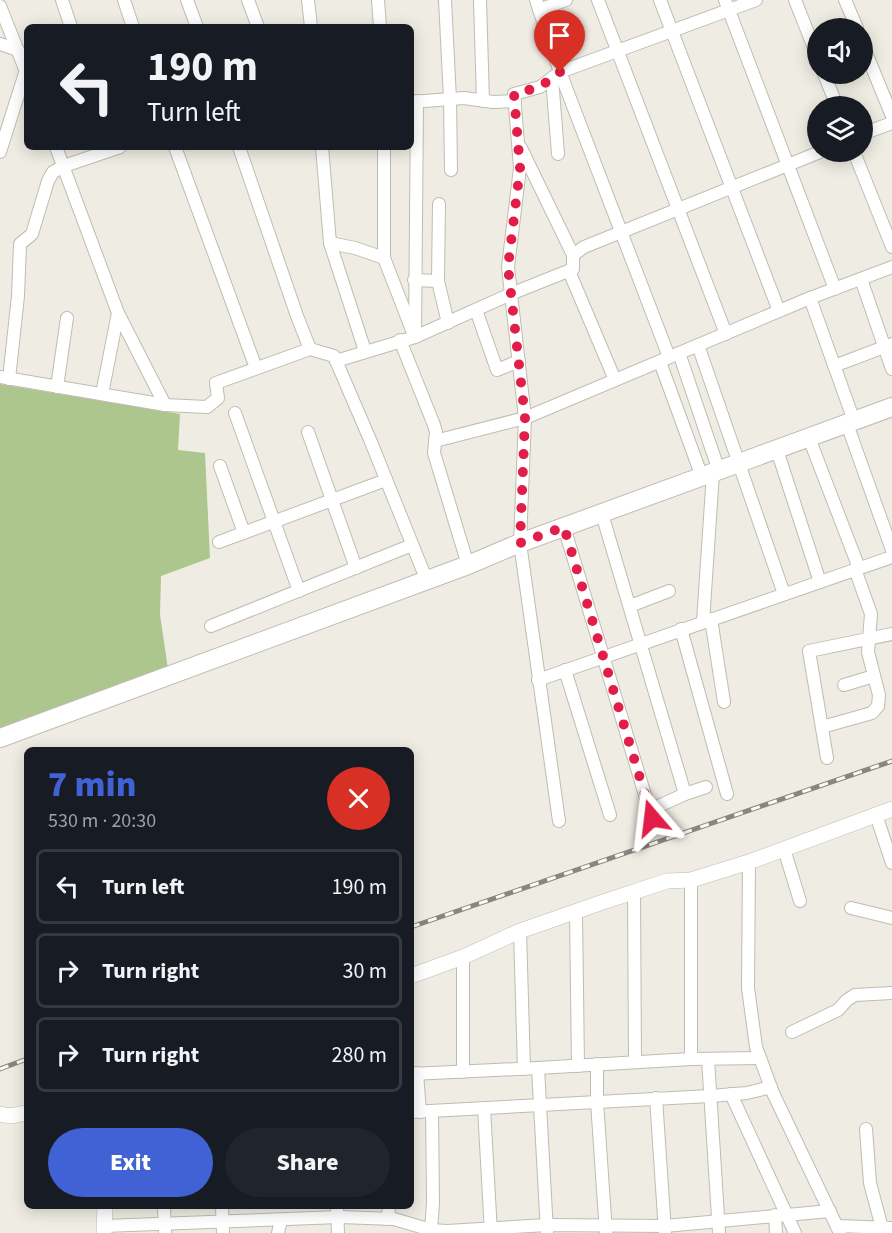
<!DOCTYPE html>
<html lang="en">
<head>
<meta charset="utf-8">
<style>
	body { margin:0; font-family:"Source Sans 3",sans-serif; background:#20242c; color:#f1f3f6; height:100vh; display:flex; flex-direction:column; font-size:22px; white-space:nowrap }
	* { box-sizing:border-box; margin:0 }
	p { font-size:20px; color:#9ea1a6 }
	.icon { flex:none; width:33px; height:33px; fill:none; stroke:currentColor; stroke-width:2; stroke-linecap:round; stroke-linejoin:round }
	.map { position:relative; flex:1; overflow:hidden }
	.side { position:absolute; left:24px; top:747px; width:390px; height:462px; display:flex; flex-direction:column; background:#171b24; border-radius:9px; box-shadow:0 3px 15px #0003 }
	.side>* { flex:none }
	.guide { position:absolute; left:24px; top:24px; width:390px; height:126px; border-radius:9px; box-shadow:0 3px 15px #0003; background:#171b24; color:#f1f3f6; overflow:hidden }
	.controls { position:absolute; left:807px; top:18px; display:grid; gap:12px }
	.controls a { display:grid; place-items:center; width:66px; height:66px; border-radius:50%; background:#171b24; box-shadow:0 3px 15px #0003; font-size:30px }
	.pin { position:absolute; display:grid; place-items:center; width:51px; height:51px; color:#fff; margin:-62px -26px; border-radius:50% 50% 50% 0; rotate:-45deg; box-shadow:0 0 6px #0007 }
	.pin .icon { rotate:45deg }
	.me { position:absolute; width:66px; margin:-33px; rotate:343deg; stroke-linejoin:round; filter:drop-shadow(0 0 4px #0008) }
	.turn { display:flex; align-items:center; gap:21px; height:126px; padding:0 24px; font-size:27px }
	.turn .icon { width:78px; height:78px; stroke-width:2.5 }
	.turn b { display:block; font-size:42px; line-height:51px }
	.round { display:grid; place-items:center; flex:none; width:63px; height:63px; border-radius:32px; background:#20242c }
	.headline { display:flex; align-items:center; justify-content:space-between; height:102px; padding:0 24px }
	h1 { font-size:36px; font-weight:800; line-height:45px; color:#4162d4 }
	.action { display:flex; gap:12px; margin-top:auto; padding:12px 24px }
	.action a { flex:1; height:69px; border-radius:36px; background:#4162d4; color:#fff; font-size:24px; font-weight:800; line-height:69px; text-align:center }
	.action a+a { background:#20242c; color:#f1f3f6 }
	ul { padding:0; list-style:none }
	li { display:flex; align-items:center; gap:18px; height:75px; margin:0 12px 9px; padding:0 12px; border:3px solid #363941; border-radius:9px }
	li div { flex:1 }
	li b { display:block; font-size:22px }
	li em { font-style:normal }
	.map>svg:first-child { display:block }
	.green { fill:#acc68e }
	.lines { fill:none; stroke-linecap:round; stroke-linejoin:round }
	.minor-casing { stroke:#bfbcb3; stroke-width:14 }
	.tertiary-casing { stroke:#bfbcb3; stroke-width:16 }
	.secondary-casing { stroke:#bfbcb3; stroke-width:20 }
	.minor { stroke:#fff; stroke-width:12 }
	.tertiary { stroke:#fff; stroke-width:15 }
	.secondary { stroke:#fff; stroke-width:18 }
	.rail-casing { stroke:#888680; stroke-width:5 }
	.rail { stroke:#fdfaf0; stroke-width:3; stroke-dasharray:9; stroke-linecap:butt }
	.route { stroke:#e11d48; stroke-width:10; stroke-dasharray:0 18 }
</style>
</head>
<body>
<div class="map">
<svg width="892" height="1233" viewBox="0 0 892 1233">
	<rect width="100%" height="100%" fill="#efede3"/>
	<polygon class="green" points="0,384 180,414 178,450 205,453 210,558 161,576 160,615 168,669 0,731"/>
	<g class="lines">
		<g class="minor-casing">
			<g id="minor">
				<polyline points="62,0 71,27"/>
				<polyline points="124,0 133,27"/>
				<polyline points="187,0 197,27"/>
				<polyline points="248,0 258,27"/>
				<polyline points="308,0 311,27"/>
				<polyline points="378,0 380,27"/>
				<polyline points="445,0 450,99 451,170"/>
				<polyline points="480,0 483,101"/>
				<polyline points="536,0 560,72 669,357"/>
				<polyline points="598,0 726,334"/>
				<polyline points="660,0 779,311"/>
				<polyline points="725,0 835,289"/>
				<polyline points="795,0 818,58"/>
				<polyline points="845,0 857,28"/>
				<polyline points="0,6 27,74"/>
				<polyline points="539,10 566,0"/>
				<polyline points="862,43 892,116"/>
				<polyline points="0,44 18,50"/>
				<polyline points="824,74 837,106"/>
				<polyline points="552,78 558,154"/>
				<polyline points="411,102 464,98 493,102 515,101"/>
				<polyline points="862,134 892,123"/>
				<polyline points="56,147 118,313 165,405"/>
				<polyline points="175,147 256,368"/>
				<polyline points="239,147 297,316 310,349"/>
				<polyline points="322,147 330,243 365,351"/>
				<polyline points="384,147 384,258 412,330"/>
				<polyline points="521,148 573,255"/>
				<polyline points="0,152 26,70"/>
				<polyline points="854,152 892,247"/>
				<polyline points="439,204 438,281 448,323"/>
				<polyline points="330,243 355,248 384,258"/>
				<polyline points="569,271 615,380"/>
				<polyline points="861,279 892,369"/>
				<polyline points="414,280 438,281"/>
				<polyline points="810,298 854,421"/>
				<polyline points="476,310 497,370 519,361"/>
				<polyline points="415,337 417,101"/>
				<polyline points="400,340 434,425 436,432 434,453 468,565"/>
				<polyline points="698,345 784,594"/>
				<polyline points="679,353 719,471"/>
				<polyline points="336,361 415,337 513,293 573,269 573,255 584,247 820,152"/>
				<polyline points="660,362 702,477"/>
				<polyline points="834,366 892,344"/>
				<polyline points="0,377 165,405 207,407 218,398 216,383 310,349 334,356 371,442 427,581"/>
				<polyline points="9,379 18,296 20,244 32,234 48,181 53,172 64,166 120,147"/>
				<polyline points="57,387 67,318"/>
				<polyline points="102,394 118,313"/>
				<polyline points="235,413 299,591"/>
				<polyline points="847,424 892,550"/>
				<polyline points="308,432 356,568"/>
				<polyline points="809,438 859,568"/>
				<polyline points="435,441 525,418 810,298 892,267"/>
				<polyline points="777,450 820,582"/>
				<polyline points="220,466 244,533"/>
				<polyline points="602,514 685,794"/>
				<polyline points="564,527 652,818"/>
				<polyline points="219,542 386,480"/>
				<polyline points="630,606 669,591"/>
				<polyline points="711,619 724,702"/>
				<polyline points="703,622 713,473"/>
				<polyline points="211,626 412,545"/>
				<polyline points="681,629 727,794"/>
				<polyline points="565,670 610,815"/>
				<polyline points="538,680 892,557"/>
				<polyline points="844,685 874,676"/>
				<polyline points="822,727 872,713 878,706 879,695 868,652 871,614 855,569"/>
				<polyline points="827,758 809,651 892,634"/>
				<polyline points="650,810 685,794 706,787"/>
				<polyline points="876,815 892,863"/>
				<polyline points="559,821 520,543 525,418 508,267 520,168 514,94 540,87 560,72 756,0"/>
				<polyline points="784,849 800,901"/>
				<polyline points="749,862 748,988 756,1047 773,1093 840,1233"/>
				<polyline points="691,880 691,1059"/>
				<polyline points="634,892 635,1062"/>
				<polyline points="851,908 892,918"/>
				<polyline points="576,912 578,1066"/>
				<polyline points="520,931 524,1069"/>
				<polyline points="792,1032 838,1010 847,1000 855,995 892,993"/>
				<polyline points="708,1059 719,1233"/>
				<polyline points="597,1064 597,1102 606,1233"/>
				<polyline points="538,1068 547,1232"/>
				<polyline points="463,1072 463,957"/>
				<polyline points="417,1073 420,1112"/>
				<polyline points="411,1074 538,1068 691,1059 760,1058"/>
				<polyline points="731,1094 795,1233"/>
				<polyline points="656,1098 665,1232"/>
				<polyline points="484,1108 491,1233"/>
				<polyline points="411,1112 710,1096 747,1093 771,1087"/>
				<polyline points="866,1129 870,1183 882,1228"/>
				<polyline points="164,1206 165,1233"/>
				<polyline points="222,1206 223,1233"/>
				<polyline points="337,1206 338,1233"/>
				<polyline points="775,1215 776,1233"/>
				<polyline points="388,1219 389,1206"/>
				<polyline points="104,1226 340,1217 394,1219 431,1230 447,1231 547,1225 665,1226 830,1211"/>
				<polyline points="838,1226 892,1228"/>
				<polyline points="431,1230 433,1203 432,1111"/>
				<polyline points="278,1233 281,1220"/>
			</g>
		</g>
		<g class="tertiary-casing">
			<g id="tertiary">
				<polyline points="411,976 463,957 520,931 600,903 667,881 691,880 749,862 892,809"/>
				<polyline points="0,1114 10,1116 27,1113"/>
				<polyline points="104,1233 105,1206"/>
			</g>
		</g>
		<g class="secondary-casing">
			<polyline id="secondary" points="0,738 468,565 520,543 892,407"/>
		</g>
		<use href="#minor" class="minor"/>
		<use href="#tertiary" class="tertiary"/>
		<use href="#secondary" class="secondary"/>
		<g class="rail-casing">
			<g id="rail">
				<polyline points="411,927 892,761"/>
				<polyline points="0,1069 27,1059"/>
			</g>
		</g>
		<use href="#rail" class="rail"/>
	</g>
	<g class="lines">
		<polyline class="route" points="560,72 540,87 514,94 520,168 508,267 525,418 520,543 564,527 652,818"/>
	</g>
</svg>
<div class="controls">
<a><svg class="icon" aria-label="sound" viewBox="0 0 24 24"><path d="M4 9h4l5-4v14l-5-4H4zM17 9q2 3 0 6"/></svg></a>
<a><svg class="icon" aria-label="layers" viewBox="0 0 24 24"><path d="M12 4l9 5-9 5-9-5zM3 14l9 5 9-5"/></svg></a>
</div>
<div class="pin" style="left:560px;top:72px;background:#d93025"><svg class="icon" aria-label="arrive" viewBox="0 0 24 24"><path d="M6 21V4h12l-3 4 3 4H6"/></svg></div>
<svg class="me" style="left:652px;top:818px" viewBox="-20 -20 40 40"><path d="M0-17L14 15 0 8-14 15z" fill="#e11d48" stroke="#fff" stroke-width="4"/></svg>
<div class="guide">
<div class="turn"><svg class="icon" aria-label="left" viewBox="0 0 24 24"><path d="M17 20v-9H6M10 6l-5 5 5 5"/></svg><div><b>190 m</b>Turn left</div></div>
</div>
<section class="side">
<div class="headline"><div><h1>7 min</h1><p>530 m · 20:30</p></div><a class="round" style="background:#d93025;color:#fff"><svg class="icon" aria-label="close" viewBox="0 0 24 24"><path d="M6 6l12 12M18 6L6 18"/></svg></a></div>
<ul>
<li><svg class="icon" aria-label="left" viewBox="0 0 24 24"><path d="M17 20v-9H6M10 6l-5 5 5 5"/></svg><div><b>Turn left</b></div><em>190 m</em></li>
<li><svg class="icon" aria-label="right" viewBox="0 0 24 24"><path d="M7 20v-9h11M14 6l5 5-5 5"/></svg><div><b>Turn right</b></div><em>30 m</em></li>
<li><svg class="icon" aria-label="right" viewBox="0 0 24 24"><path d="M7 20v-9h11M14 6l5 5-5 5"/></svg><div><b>Turn right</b></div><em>280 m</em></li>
</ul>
<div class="action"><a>Exit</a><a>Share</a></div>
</section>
</div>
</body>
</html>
